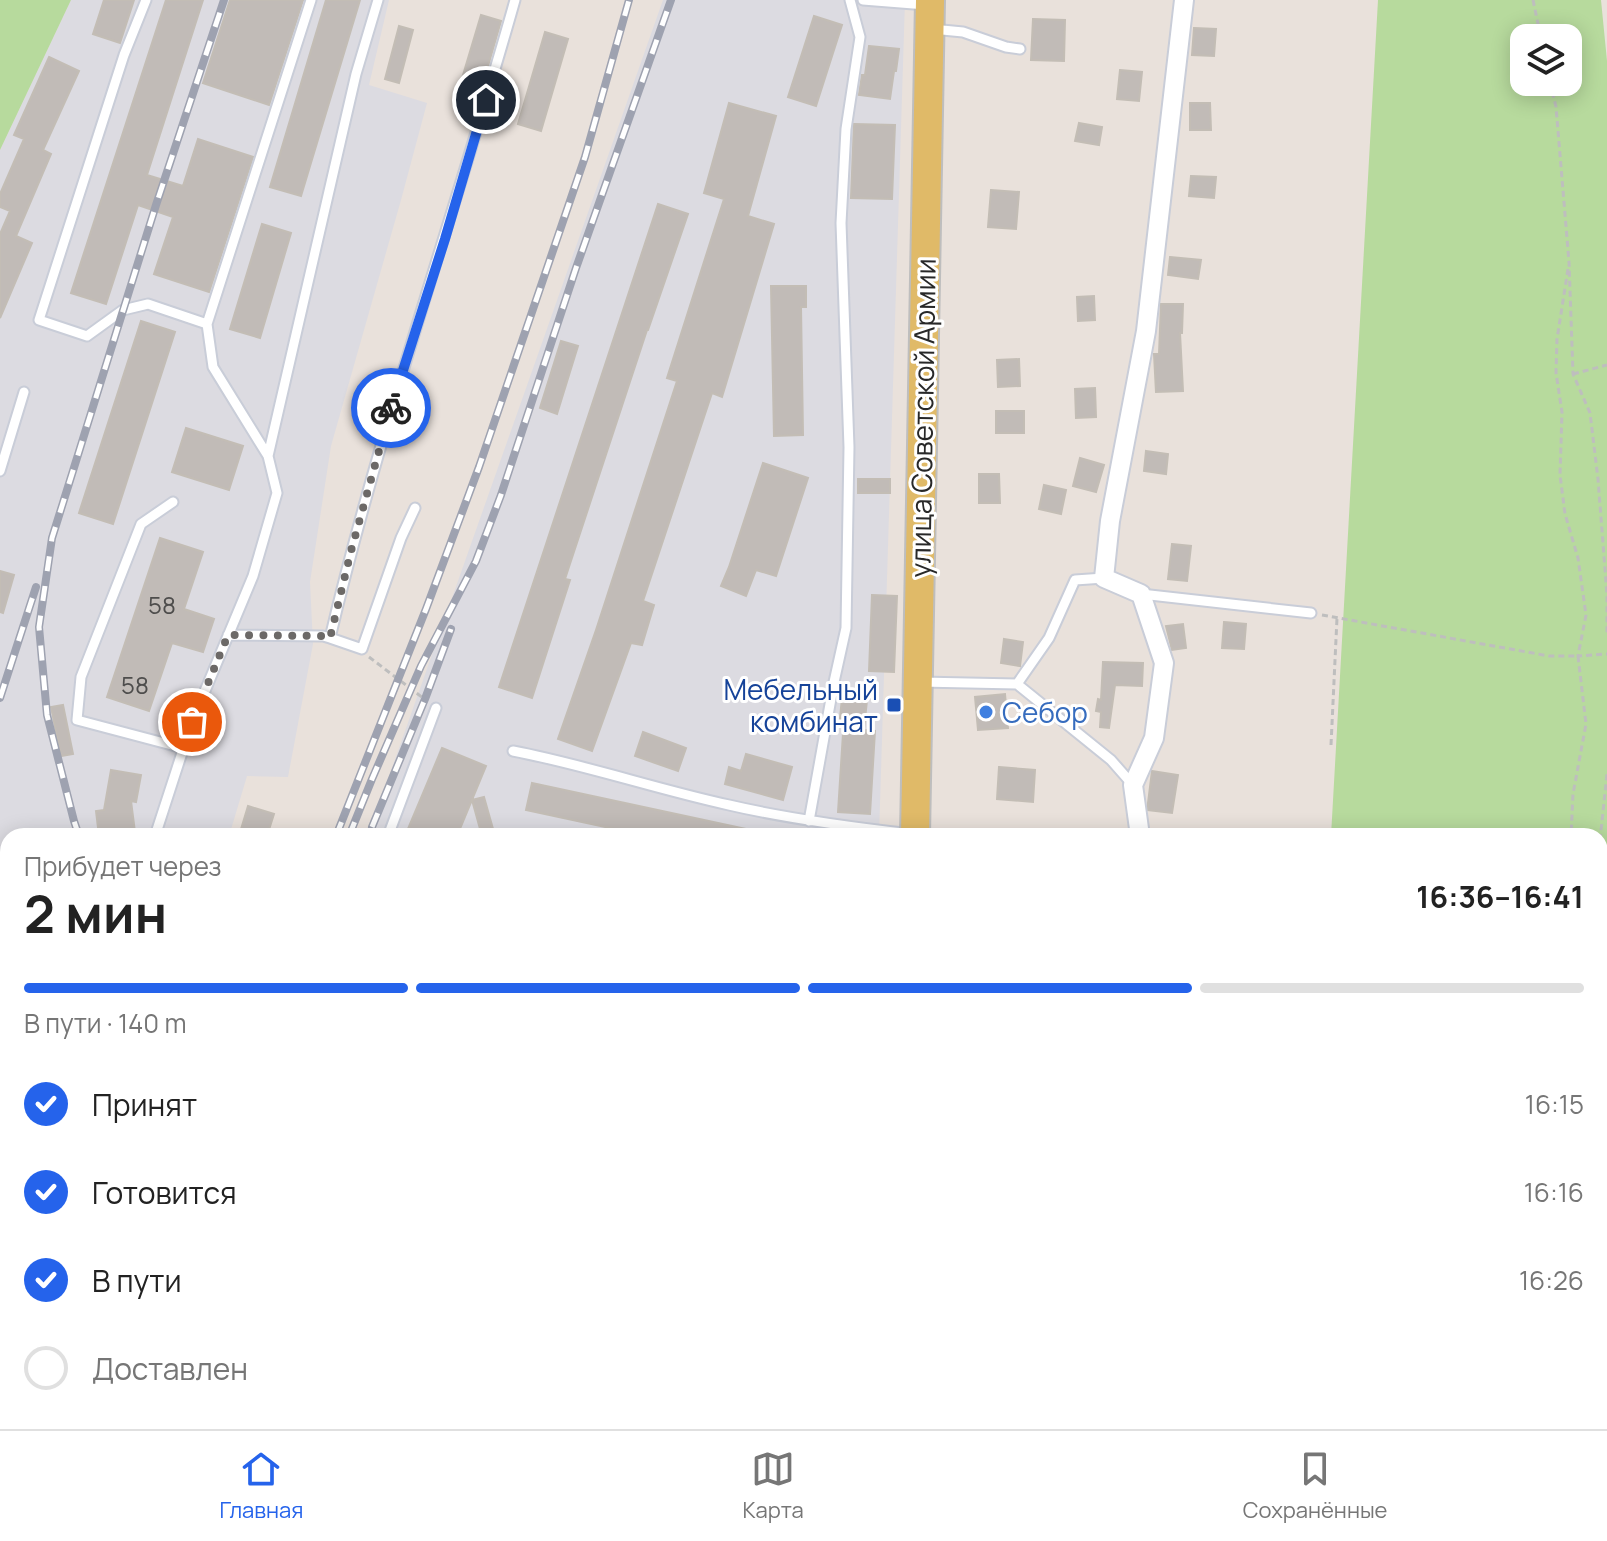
<!DOCTYPE html>
<html lang="ru">
<head>
<meta charset="utf-8">
<style>
	body { margin:0; font-family:Manrope,sans-serif; background:#f2f2f2; color:#222; height:100vh; display:flex; flex-direction:column; font-size:30px; white-space:nowrap }
	* { box-sizing:border-box; margin:0 }
	p { font-size:26px; color:#767676 }
	.icon { flex:none; width:44px; height:44px; fill:none; stroke:currentColor; stroke-width:2; stroke-linecap:round; stroke-linejoin:round }
	.map { position:relative; flex:1; overflow:hidden }
	.drawer { position:absolute; left:0px; top:828px; width:1608px; height:602px; display:flex; flex-direction:column; background:#fff; border-radius:24px 24px 0 0; box-shadow:0 4px 20px #0003 }
	.drawer>* { flex:none }
	.tools { position:absolute; left:1510px; top:24px; display:grid; gap:16px }
	.tools a { display:grid; place-items:center; width:72px; height:72px; border-radius:16px; background:#fff; box-shadow:0 4px 20px #0003; font-size:40px }
	.pin { position:absolute; display:grid; place-items:center; width:68px; height:68px; color:#fff; margin:-34px; border:4px solid #fff; border-radius:50%; box-shadow:0 2px 8px #0007 }
	.courier { position:absolute; display:grid; place-items:center; width:80px; height:80px; margin:-40px; border:6px solid #2563eb; border-radius:50%; background:#fff; color:#222; box-shadow:0 2px 10px #0007 }
	.summary em { font-style:normal; font-weight:700 }
	.summary div { display:flex; flex-direction:column-reverse }
	.summary { display:flex; align-items:center; justify-content:space-between; height:136px; padding:0 24px }
	h1 { font-size:52px; font-weight:700; line-height:60px }
	.bar { display:grid; grid-template-columns:repeat(4,1fr); gap:12px 8px; align-content:center; height:96px; padding:0 24px }
	.bar i { height:10px; border-radius:6px; background:#e0e0e0 }
	.bar .selected { background:#2563eb }
	.bar p { grid-column:span 4 }
	ol { padding:0 24px; list-style:none }
	li { display:flex; align-items:center; gap:24px; height:88px }
	li p { margin-inline-start:auto }
	li .icon { padding:8px; border-radius:50%; background:#2563eb; color:#fff; stroke-width:4 }
	li:last-child { color:#767676 }
	li i { width:44px; height:44px; border:4px solid #e0e0e0; border-radius:50% }
	.menu { display:flex; justify-content:space-around; align-items:center; height:112px; border-top:2px solid #e0e0e0; background:#fff; font-size:22px; color:#767676 }
	.menu a { display:grid; justify-items:center; gap:4px }
	.menu .selected { color:#2563eb }
	.map>svg:first-child { display:block }
	.industrial { fill:#dcdbe1 }
	.green { fill:#b7da9d; fill-rule:evenodd }
	.water { fill:#78cde0 }
	.building { fill:#c1bbb7; stroke:#c3bdb5; stroke-width:2 }
	.lines { fill:none; stroke-linecap:round; stroke-linejoin:round }
	.service-casing { stroke:#c9cdd8; stroke-width:13 }
	.minor-casing { stroke:#c9cdd8; stroke-width:22 }
	.tertiary-casing { stroke:#c9cdd8; stroke-width:26 }
	.primary-casing { stroke:#bebebe; stroke-width:32 }
	.path { stroke:#bebebe; stroke-width:3; stroke-dasharray:6 4; stroke-linecap:butt }
	.service { stroke:#fff; stroke-width:9 }
	.minor { stroke:#fff; stroke-width:18 }
	.tertiary { stroke:#fff; stroke-width:22 }
	.primary { stroke:#e0ba68; stroke-width:28 }
	.rail-casing { stroke:#9ea2b0; stroke-width:8 }
	.rail { stroke:#fff; stroke-width:5; stroke-dasharray:15; stroke-linecap:butt }
	.done { stroke:#6c6967; stroke-width:8; stroke-dasharray:0 14.4 }
	.route { stroke:#2563eb; stroke-width:10 }
	.transit-dot { fill:#1a4fb4; stroke:#fff; stroke-width:3 }
	.shop-dot { fill:#3f7fe0; stroke:#fff; stroke-width:3 }
	.labels { text-anchor:middle; dominant-baseline:central; stroke-width:6; stroke-linejoin:round; paint-order:stroke }
	.number-label { font-size:24px; fill:#4e4d4c }
	.street-label { font-size:28px; fill:#282828; stroke:#fff }
	.transit-label { font-size:28px; fill:#164399; stroke:#fff; text-anchor:end }
	.shop-label { font-size:28px; fill:#366cbe; stroke:#fff; text-anchor:start }
</style>
</head>
<body>
<div class="map">
<svg width="1607" height="1429" viewBox="0 0 1607 1429">
	<rect width="100%" height="100%" fill="#e9e1db"/>
	<path class="industrial" d="M 71,0 L 389,0 L 369,85 L 427,103 L 401,200 L 331,446 L 310,582 L 313,644 L 288,777 L 247,776 L 229,836 L 8,836 L 8,1422 L 58,1422 L 56,1429 L 0,1429 L 0,150 Z
		M 663,0 L 905,0 L 879,836 L 368,836 Z
		M 143,1422 L 853,1422 L 854,1429 L 140,1429 Z"/>
	<path class="green" d="M 0,0 L 71,0 L 0,150 Z
		M 1378,0 L 1601,0 L 1607,61 L 1607,1012 L 1600,1051 L 1600,836 L 1331,836 ZM 1524,38 L 1568,38 L 1568,82 L 1524,82 Z
		M 860,1422 L 944,1422 L 945,1429 L 861,1429 Z
		M 1200,1422 L 1535,1422 L 1533,1429 L 1203,1429 Z"/>
	<path class="water" d="M 1607,1012 L 1607,1429 L 1533,1429 L 1535,1422 L 1600,1422 L 1600,1051 Z"/>
	<path class="building" d="M 104,0 L 134,0 L 120,43 L 93,34 Z
		M 166,0 L 203,0 L 147,175 L 183,186 L 198,139 L 253,157 L 209,292 L 154,274 L 173,217 L 138,205 L 106,304 L 71,293 Z
		M 230,0 L 303,0 L 269,105 L 203,83 Z
		M 326,0 L 360,0 L 301,196 L 270,187 Z
		M 481,15 L 501,21 L 475,111 L 454,105 Z
		M 814,16 L 842,25 L 816,106 L 788,97 Z
		M 1033,19 L 1065,20 L 1064,61 L 1031,60 Z
		M 399,26 L 413,30 L 399,83 L 385,79 Z
		M 1194,28 L 1216,29 L 1214,56 L 1192,55 Z
		M 545,32 L 568,39 L 541,131 L 518,124 Z
		M 869,46 L 899,49 L 896,71 L 894,71 L 890,99 L 859,95 L 862,75 L 865,75 Z
		M 49,57 L 79,71 L 43,150 L 51,154 L 16,236 L 32,243 L 0,318 L 0,234 L 10,211 L 0,207 L 0,194 L 24,139 L 14,135 Z
		M 1120,70 L 1142,72 L 1139,101 L 1117,99 Z
		M 729,103 L 776,116 L 748,216 L 774,224 L 722,397 L 712,393 L 643,601 L 654,605 L 642,645 L 631,643 L 592,751 L 558,739 L 596,630 L 677,381 L 667,378 L 724,199 L 704,193 Z
		M 1190,103 L 1210,103 L 1211,130 L 1190,130 Z
		M 1079,123 L 1102,127 L 1099,145 L 1075,141 Z
		M 854,124 L 895,125 L 892,199 L 851,198 Z
		M 1191,176 L 1216,177 L 1214,198 L 1189,196 Z
		M 991,190 L 1019,192 L 1016,229 L 988,227 Z
		M 658,204 L 688,214 L 648,330 L 647,330 L 565,579 L 570,580 L 532,698 L 499,687 Z
		M 262,224 L 291,233 L 260,338 L 230,329 Z
		M 1170,257 L 1201,260 L 1198,279 L 1168,275 Z
		M 771,286 L 806,286 L 806,307 L 801,307 L 803,435 L 774,436 Z
		M 1094,296 L 1095,320 L 1078,321 L 1077,297 Z
		M 1161,304 L 1183,304 L 1182,333 L 1180,333 L 1183,391 L 1156,392 L 1154,354 L 1159,354 Z
		M 141,321 L 175,332 L 113,524 L 79,513 Z
		M 561,341 L 578,346 L 557,414 L 540,408 Z
		M 1019,359 L 1020,386 L 998,387 L 997,360 Z
		M 1095,388 L 1096,417 L 1076,418 L 1075,389 Z
		M 996,411 L 1024,411 L 1024,433 L 996,433 Z
		M 186,428 L 243,446 L 229,490 L 172,472 Z
		M 1146,451 L 1168,454 L 1166,474 L 1144,471 Z
		M 1080,458 L 1104,465 L 1096,492 L 1073,486 Z
		M 763,463 L 808,478 L 776,576 L 756,570 L 746,596 L 721,586 L 729,567 Z
		M 979,474 L 999,474 L 1000,503 L 979,503 Z
		M 858,479 L 890,479 L 890,493 L 858,493 Z
		M 1044,485 L 1066,490 L 1061,514 L 1039,509 Z
		M 160,538 L 203,552 L 184,609 L 214,619 L 203,652 L 172,643 L 149,711 L 107,697 Z
		M 1172,544 L 1191,546 L 1187,581 L 1168,579 Z
		M 0,571 L 14,575 L 3,613 L 0,612 Z
		M 872,595 L 897,596 L 894,672 L 869,671 Z
		M 1224,622 L 1246,624 L 1244,649 L 1222,648 Z
		M 1183,624 L 1186,648 L 1172,650 L 1166,626 Z
		M 1004,639 L 1023,642 L 1020,666 L 1001,663 Z
		M 1103,662 L 1143,663 L 1142,686 L 1115,685 L 1109,728 L 1100,727 L 1101,712 L 1096,711 L 1098,699 L 1101,700 Z
		M 1005,694 L 1008,728 L 978,730 L 975,697 Z
		M 842,698 L 867,700 L 864,730 L 875,731 L 870,814 L 838,812 L 844,718 L 840,718 Z
		M 63,705 L 73,754 L 61,756 L 51,707 Z
		M 643,732 L 686,748 L 678,771 L 635,756 Z
		M 442,748 L 486,766 L 457,836 L 405,836 Z
		M 746,754 L 792,767 L 783,800 L 725,784 L 729,767 L 741,771 Z
		M 999,767 L 1035,770 L 1033,802 L 997,799 Z
		M 111,770 L 141,775 L 136,802 L 131,801 L 135,832 L 99,836 L 96,811 L 104,810 Z
		M 1152,771 L 1178,775 L 1172,813 L 1148,810 L 1148,803 Z
		M 532,783 L 751,830 L 751,836 L 647,836 L 526,810 Z
		M 484,797 L 495,836 L 482,836 L 472,800 Z
		M 248,806 L 274,814 L 267,836 L 239,836 Z"/>
	<g class="lines">
		<g class="service-casing">
			<path id="service" d="M 146,0 L 124,55 L 39,320 L 87,336 L 123,310 L 148,304 L 207,324
				M 863,0 L 926,5
				M 932,29 L 963,32 L 1006,47 L 1020,49
				M 268,456 L 356,74 L 378,0
				M 0,471 L 24,392
				M 173,502 L 141,524 L 81,677 L 77,720 L 183,748
				M 1141,594 L 1311,613
				M 228,635 L 323,636 L 330,638 C 381,422 455,213 515,0
				M 330,638 L 362,649 L 401,538 L 415,508
				M 920,682 L 1017,684 L 1049,638 L 1075,580 L 1104,578
				M 1017,684 L 1111,760 L 1133,785
				M 513,751 C 586,765 656,789 729,805 C 789,819 850,827 912,834
				M 809,821 L 834,682 L 846,628 L 849,447 L 841,223 L 846,129 L 860,37 L 850,0
				M 155,836 L 192,722 L 253,576 L 277,493 L 268,456 L 213,367 L 207,324 L 311,0
				M 388,836 L 436,708
				M 0,1419 L 8,1392
				M 676,1422 L 676,1429
				M 729,1422 L 739,1429
				M 836,1422 L 837,1429
				M 248,1429 L 250,1422"/>
		</g>
		<g class="minor-casing">
			<path id="minor" d="M 1140,836 L 1133,785 L 1154,738 L 1164,663 L 1141,594 L 1104,578 L 1110,521 L 1146,331 L 1184,0"/>
		</g>
		<g class="tertiary-casing">
			<path id="tertiary" d="M 0,951 L 8,949"/>
		</g>
		<g class="primary-casing">
			<path id="primary" d="M 915,836 L 930,0
				M 961,1422 L 962,1429"/>
		</g>
		<path class="path" d="M 1533,0 L 1541,38
			M 1550,82 L 1556,107 L 1569,262 L 1573,374 L 1590,413 L 1598,479 L 1607,595 L 1607,636
			M 1568,269 L 1557,339 L 1556,373 L 1562,412 L 1560,475 L 1565,514 L 1578,558 L 1586,615 L 1578,656 L 1607,654
			M 1573,374 L 1607,365
			M 1322,615 L 1549,656 L 1578,656 L 1586,724 L 1573,794 L 1571,836
			M 369,657 L 427,701
			M 1331,745 L 1337,618
			M 1600,840 L 1607,774"/>
		<use href="#service" class="service"/>
		<use href="#minor" class="minor"/>
		<use href="#tertiary" class="tertiary"/>
		<use href="#primary" class="primary"/>
		<g class="rail-casing">
			<path id="rail" d="M 0,698 L 36,587
				M 372,827 L 425,699 L 451,629
				M 79,836 L 74,821 L 47,715 L 39,627 L 52,538 L 156,205 L 224,0
				M 336,836 L 426,609 L 479,467 L 585,157 L 629,0
				M 349,836 L 372,779 L 421,666 L 476,561 L 501,495 L 576,268 L 671,0
				M 61,1429 L 64,1422
				M 92,1429 L 95,1422
				M 153,1429 L 156,1422"/>
		</g>
		<use href="#rail" class="rail"/>
	</g>
	<g class="lines">
		<path class="done" d="M 192,722 L 228,635 L 323,636 L 330,638 L 351,551 L 391,408"/>
		<path class="route" d="M 391,408 L 445,239 L 486,100"/>
	</g>
	<rect class="transit-dot" x="886" y="697" width="16" height="16" rx="4"/>
	<circle class="shop-dot" cx="986" cy="712" r="8"/>
	<g class="labels">
		<g class="number-label">
			<text x="162" y="604">58</text>
			<text x="135" y="684">58</text>
		</g>
		<g class="street-label">
			<text transform="translate(922 418) rotate(-89)">улица Советской Армии</text>
		</g>
		<g class="transit-label">
			<text x="878" y="689">Мебельный<tspan x="878" dy="32">комбинат</tspan></text>
		</g>
		<g class="shop-label">
			<text x="1002" y="712">Себор</text>
		</g>
	</g>
</svg>
<div class="tools">
<a><svg class="icon" aria-label="layers" viewBox="0 0 24 24"><path d="M12 4l9 5-9 5-9-5zM3 14l9 5 9-5"/></svg></a>
</div>
<div class="pin" style="left:192px;top:722px;background:#ea580c"><svg class="icon" aria-label="bag" viewBox="0 0 24 24"><path d="M5 8h14l-1 12H6zM9 8a3 3 0 0 1 6 0"/></svg></div>
<div class="pin" style="left:486px;top:100px;background:#1f2937"><svg class="icon" aria-label="home" viewBox="0 0 24 24"><path d="M3 11l9-7 9 7M6 9v11h12V9"/></svg></div>
<div class="courier" style="left:391px;top:408px"><svg class="icon" aria-label="bike" viewBox="0 0 24 24"><circle cx="6" cy="16" r="4"/><circle cx="18" cy="16" r="4"/><path d="M6 16l4-8h5l3 8M10 8l3 8H6M13 5h3"/></svg></div>
<section class="drawer">
<div class="summary"><div><h1>2 мин</h1><p>Прибудет через</p></div><em>16:36–16:41</em></div>
<div class="bar"><i class="selected"></i><i class="selected"></i><i class="selected"></i><i></i><p>В пути · 140 m</p></div>
<ol>
<li><svg class="icon" aria-label="check" viewBox="0 0 24 24"><path d="M5 12l5 5 9-10"/></svg>Принят<p>16:15</p></li>
<li><svg class="icon" aria-label="check" viewBox="0 0 24 24"><path d="M5 12l5 5 9-10"/></svg>Готовится<p>16:16</p></li>
<li><svg class="icon" aria-label="check" viewBox="0 0 24 24"><path d="M5 12l5 5 9-10"/></svg>В пути<p>16:26</p></li>
<li><i></i>Доставлен</li>
</ol>
</section>
</div>
<nav class="menu">
<a class="selected"><svg class="icon" aria-label="home" viewBox="0 0 24 24"><path d="M3 11l9-7 9 7M6 9v11h12V9"/></svg>Главная</a>
<a><svg class="icon" aria-label="map" viewBox="0 0 24 24"><path d="M3 6l6-2 6 2 6-2v14l-6 2-6-2-6 2zM9 4v14M15 6v14"/></svg>Карта</a>
<a><svg class="icon" aria-label="saved" viewBox="0 0 24 24"><path d="M7 4h10v16l-5-4-5 4z"/></svg>Сохранённые</a>
</nav>
</body>
</html>
